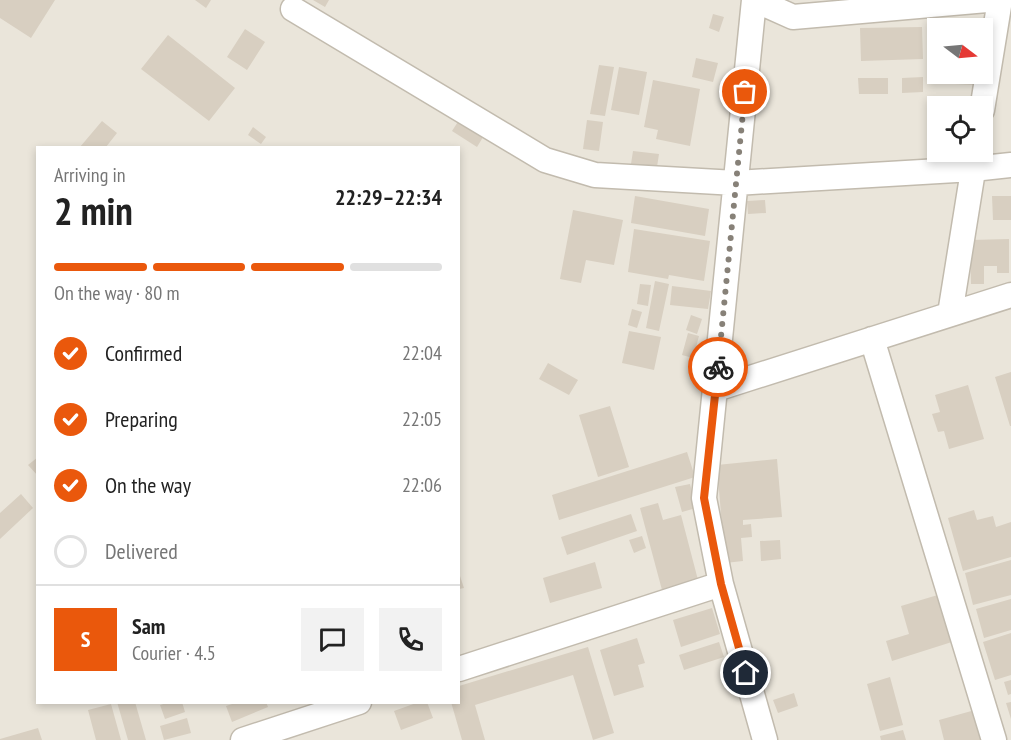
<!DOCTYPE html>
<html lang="en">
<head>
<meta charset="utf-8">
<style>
	body { margin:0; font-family:"PT Sans Narrow",sans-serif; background:#f2f2f2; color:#222; height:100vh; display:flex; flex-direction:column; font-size:22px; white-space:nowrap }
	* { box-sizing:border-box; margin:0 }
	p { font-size:20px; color:#767676 }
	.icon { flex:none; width:33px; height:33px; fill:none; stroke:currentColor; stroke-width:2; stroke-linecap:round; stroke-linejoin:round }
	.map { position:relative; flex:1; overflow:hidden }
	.sheet { position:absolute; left:36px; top:146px; width:424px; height:558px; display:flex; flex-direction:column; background:#fff; border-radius:0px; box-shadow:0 3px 9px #0003 }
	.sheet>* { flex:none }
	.needle { width:39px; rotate:106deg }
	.controls { position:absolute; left:927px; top:18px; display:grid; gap:12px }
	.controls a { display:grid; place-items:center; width:66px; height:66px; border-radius:0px; background:#fff; box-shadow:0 3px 9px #0003; font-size:30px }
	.pin { position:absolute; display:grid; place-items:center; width:51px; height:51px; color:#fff; margin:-26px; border:3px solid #fff; border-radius:50%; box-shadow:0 2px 6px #0007 }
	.courier { position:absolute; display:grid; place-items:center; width:60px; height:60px; margin:-30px; border:4px solid #ea580c; border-radius:50%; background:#fff; color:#222; box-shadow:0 2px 8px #0007 }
	.headline em { font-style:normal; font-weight:800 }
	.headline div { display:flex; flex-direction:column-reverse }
	.headline { display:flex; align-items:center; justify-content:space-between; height:102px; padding:0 18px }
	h1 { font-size:39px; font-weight:800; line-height:45px }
	.bar { display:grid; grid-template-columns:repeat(4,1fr); gap:9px 6px; align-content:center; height:72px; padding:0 18px }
	.bar i { height:8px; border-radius:4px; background:#e0e0e0 }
	.bar .on { background:#ea580c }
	.bar p { grid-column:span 4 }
	.line { display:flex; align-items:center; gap:15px; padding:0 18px; border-top:2px solid #e0e0e0 }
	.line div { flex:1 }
	.round { display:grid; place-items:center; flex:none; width:63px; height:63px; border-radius:0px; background:#f2f2f2 }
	ol { padding:0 18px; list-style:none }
	li { display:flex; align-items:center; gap:18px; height:66px }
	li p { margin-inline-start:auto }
	li .icon { padding:6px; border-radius:50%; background:#ea580c; color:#fff; stroke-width:4 }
	li:last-child { color:#767676 }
	li i { width:33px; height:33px; border:3px solid #e0e0e0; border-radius:50% }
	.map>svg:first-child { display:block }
	.residential { fill:#eae5da; fill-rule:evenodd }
	.building { fill:#d8cfc1 }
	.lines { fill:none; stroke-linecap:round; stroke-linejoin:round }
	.street-casing { stroke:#c2bbae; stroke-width:27 }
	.street { stroke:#fff; stroke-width:24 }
	.done { stroke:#878178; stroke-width:6; stroke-dasharray:0 10.8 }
	.route { stroke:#ea580c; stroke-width:8 }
</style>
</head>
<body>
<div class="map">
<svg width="1011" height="740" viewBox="0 0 1011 740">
	<rect width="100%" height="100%" fill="#f6f3ec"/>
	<path class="residential" d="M 0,0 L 1011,0 L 1011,740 L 0,740 ZM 938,28 L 982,28 L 982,74 L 938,74 ZM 938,106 L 982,106 L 982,152 L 938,152 ZM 38,147 L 459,147 L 459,702 L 38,702 Z"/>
	<path class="building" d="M 0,0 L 55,0 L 31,38 L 0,18 Z
		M 195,0 L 211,0 L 206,8 Z
		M 313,0 L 329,0 L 325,7 Z
		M 713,14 L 724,17 L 719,32 L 709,28 Z
		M 922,27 L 923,59 L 861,61 L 860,28 Z
		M 932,28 L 938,29 L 938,74 L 980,74 L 980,85 L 930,83 Z
		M 245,29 L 265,42 L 247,70 L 227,57 Z
		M 168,35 L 235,88 L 209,121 L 141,69 Z
		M 696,58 L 718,63 L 713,82 L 692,77 Z
		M 599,65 L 614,67 L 605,116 L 590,114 Z
		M 619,67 L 647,72 L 639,115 L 611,110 Z
		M 923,77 L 923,92 L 902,93 L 902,78 Z
		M 858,78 L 888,78 L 888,94 L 859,94 Z
		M 653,80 L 700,89 L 690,146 L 656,139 L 658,130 L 644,127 Z
		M 463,114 L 488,129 L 477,147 L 452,131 Z
		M 587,120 L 603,122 L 599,151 L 583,149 Z
		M 102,121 L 117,133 L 106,147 L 80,147 Z
		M 253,127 L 266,137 L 261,144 L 248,135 Z
		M 633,151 L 659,154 L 657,167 L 631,164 Z
		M 635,196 L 709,209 L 705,236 L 631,223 Z
		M 992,196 L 1011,196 L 1011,220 L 993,220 Z
		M 765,200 L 766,213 L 748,214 L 747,201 Z
		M 573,210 L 623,220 L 614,265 L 586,260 L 581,283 L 560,279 Z
		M 634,229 L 710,241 L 704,281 L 669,275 L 668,279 L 628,272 Z
		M 1009,239 L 1009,273 L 997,273 L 997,266 L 984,266 L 984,284 L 971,284 L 970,240 Z
		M 655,281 L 669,284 L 659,331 L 646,328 Z
		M 640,284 L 651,285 L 648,306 L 637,304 Z
		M 672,286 L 711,291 L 708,309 L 670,305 Z
		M 632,309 L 642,312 L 637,328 L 628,325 Z
		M 691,315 L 702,319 L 697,334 L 686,330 Z
		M 629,331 L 661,337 L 654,370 L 622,363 Z
		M 688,333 L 699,336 L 693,358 L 682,355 Z
		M 548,363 L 578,380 L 569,395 L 539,379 Z
		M 1011,372 L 1011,426 L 1010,426 L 995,377 Z
		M 968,385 L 984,439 L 949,449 L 944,431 L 938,432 L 932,414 L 940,412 L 935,395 Z
		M 610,406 L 629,467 L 598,477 L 579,415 Z
		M 687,452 L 695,477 L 559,520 L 552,495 Z
		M 38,457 L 38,476 L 28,465 Z
		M 777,459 L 782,517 L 743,520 L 743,525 L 751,524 L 752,537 L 741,538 L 743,561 L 725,563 L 717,465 Z
		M 690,484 L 696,508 L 682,512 L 675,487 Z
		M 21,494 L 33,508 L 0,539 L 0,513 Z
		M 658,503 L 663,520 L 681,515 L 698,580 L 662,590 L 640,508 Z
		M 974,510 L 977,520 L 993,516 L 996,527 L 1011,522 L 1011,557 L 963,571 L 948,518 Z
		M 631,514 L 637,531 L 567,555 L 561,537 Z
		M 642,536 L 646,548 L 634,553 L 629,540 Z
		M 780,540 L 781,559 L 761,561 L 760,541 Z
		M 1011,560 L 1011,595 L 973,605 L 965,573 Z
		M 595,562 L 602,588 L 550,603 L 543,578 Z
		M 459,573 L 464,588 L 459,589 Z
		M 941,594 L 955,641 L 892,661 L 886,641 L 909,634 L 901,606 Z
		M 1011,599 L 1011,630 L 984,638 L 976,609 Z
		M 712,608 L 720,634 L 681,647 L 673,620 Z
		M 1011,633 L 1011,675 L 995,680 L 983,642 Z
		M 637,638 L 645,663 L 638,665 L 644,687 L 614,696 L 600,650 Z
		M 719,642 L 724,657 L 684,670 L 679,655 Z
		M 588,647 L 614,733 L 593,740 L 573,675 L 475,705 L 485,740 L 462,740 L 451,702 L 459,702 L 459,686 Z
		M 890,677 L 903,725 L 880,731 L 867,684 Z
		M 1011,680 L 1011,694 L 1008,695 L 1004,682 Z
		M 794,693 L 798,706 L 778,713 L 773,700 Z
		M 117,702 L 135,702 L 146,740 L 128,740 Z
		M 170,702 L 182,702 L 185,712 L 165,719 L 160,705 Z
		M 238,702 L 266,702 L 268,707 L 232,722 L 226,706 Z
		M 419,702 L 427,702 L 433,718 L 401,730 L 394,711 Z
		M 1011,702 L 1011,719 L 1006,703 Z
		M 111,704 L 121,740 L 96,740 L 88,710 Z
		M 975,710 L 983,740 L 944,740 L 939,720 Z
		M 187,718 L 191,733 L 164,740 L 160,726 Z
		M 38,728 L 42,740 L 0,740 L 0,739 Z
		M 903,730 L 906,740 L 881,740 L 880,736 Z"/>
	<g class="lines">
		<g class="street-casing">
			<path id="street" d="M 754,0 L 704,498 L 721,584 L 765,740
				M 755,0 L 793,17 L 987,0
				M 293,9 L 545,160 L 595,175 L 736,183 L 973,169 L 1011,165
				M 982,110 L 1000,0
				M 950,314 L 976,152
				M 872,339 L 994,740
				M 716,389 L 1011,295
				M 459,669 L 721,584
				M 243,740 L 359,702"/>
		</g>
		<use href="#street" class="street"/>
	</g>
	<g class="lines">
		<path class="done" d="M 718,367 L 745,92"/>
		<path class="route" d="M 718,367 L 704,498 L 721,584 L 746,673"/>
	</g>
</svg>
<div class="controls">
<a><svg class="needle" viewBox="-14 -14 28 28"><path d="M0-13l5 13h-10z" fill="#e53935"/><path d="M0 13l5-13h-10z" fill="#767676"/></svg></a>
<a><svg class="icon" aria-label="locate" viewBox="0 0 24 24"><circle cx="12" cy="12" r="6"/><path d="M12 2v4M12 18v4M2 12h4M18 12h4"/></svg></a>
</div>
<div class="pin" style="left:745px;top:92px;background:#ea580c"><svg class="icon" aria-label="bag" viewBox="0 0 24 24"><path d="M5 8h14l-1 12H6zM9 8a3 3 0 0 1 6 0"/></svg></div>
<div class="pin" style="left:746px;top:673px;background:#1f2937"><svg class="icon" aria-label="home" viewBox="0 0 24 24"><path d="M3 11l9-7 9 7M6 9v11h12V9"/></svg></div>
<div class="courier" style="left:718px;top:367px"><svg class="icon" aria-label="bike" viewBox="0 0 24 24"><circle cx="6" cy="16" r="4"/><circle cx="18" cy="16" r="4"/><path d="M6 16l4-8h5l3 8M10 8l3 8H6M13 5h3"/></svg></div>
<section class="sheet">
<div class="headline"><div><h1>2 min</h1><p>Arriving in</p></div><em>22:29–22:34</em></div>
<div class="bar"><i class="on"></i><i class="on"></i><i class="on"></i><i></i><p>On the way · 80 m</p></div>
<ol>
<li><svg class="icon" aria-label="check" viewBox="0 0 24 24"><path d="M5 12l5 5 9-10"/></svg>Confirmed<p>22:04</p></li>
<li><svg class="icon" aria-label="check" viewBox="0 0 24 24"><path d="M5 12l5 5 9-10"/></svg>Preparing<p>22:05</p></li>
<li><svg class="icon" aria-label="check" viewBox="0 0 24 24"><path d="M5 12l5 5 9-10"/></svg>On the way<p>22:06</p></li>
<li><i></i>Delivered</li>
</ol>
<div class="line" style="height:108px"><b class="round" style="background:#ea580c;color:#fff">S</b><div><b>Sam</b><p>Courier · 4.5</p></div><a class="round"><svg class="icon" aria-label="chat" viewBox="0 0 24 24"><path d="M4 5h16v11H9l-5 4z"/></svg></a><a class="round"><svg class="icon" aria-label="phone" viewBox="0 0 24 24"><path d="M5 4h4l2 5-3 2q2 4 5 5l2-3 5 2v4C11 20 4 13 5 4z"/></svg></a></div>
</section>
</div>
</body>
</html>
